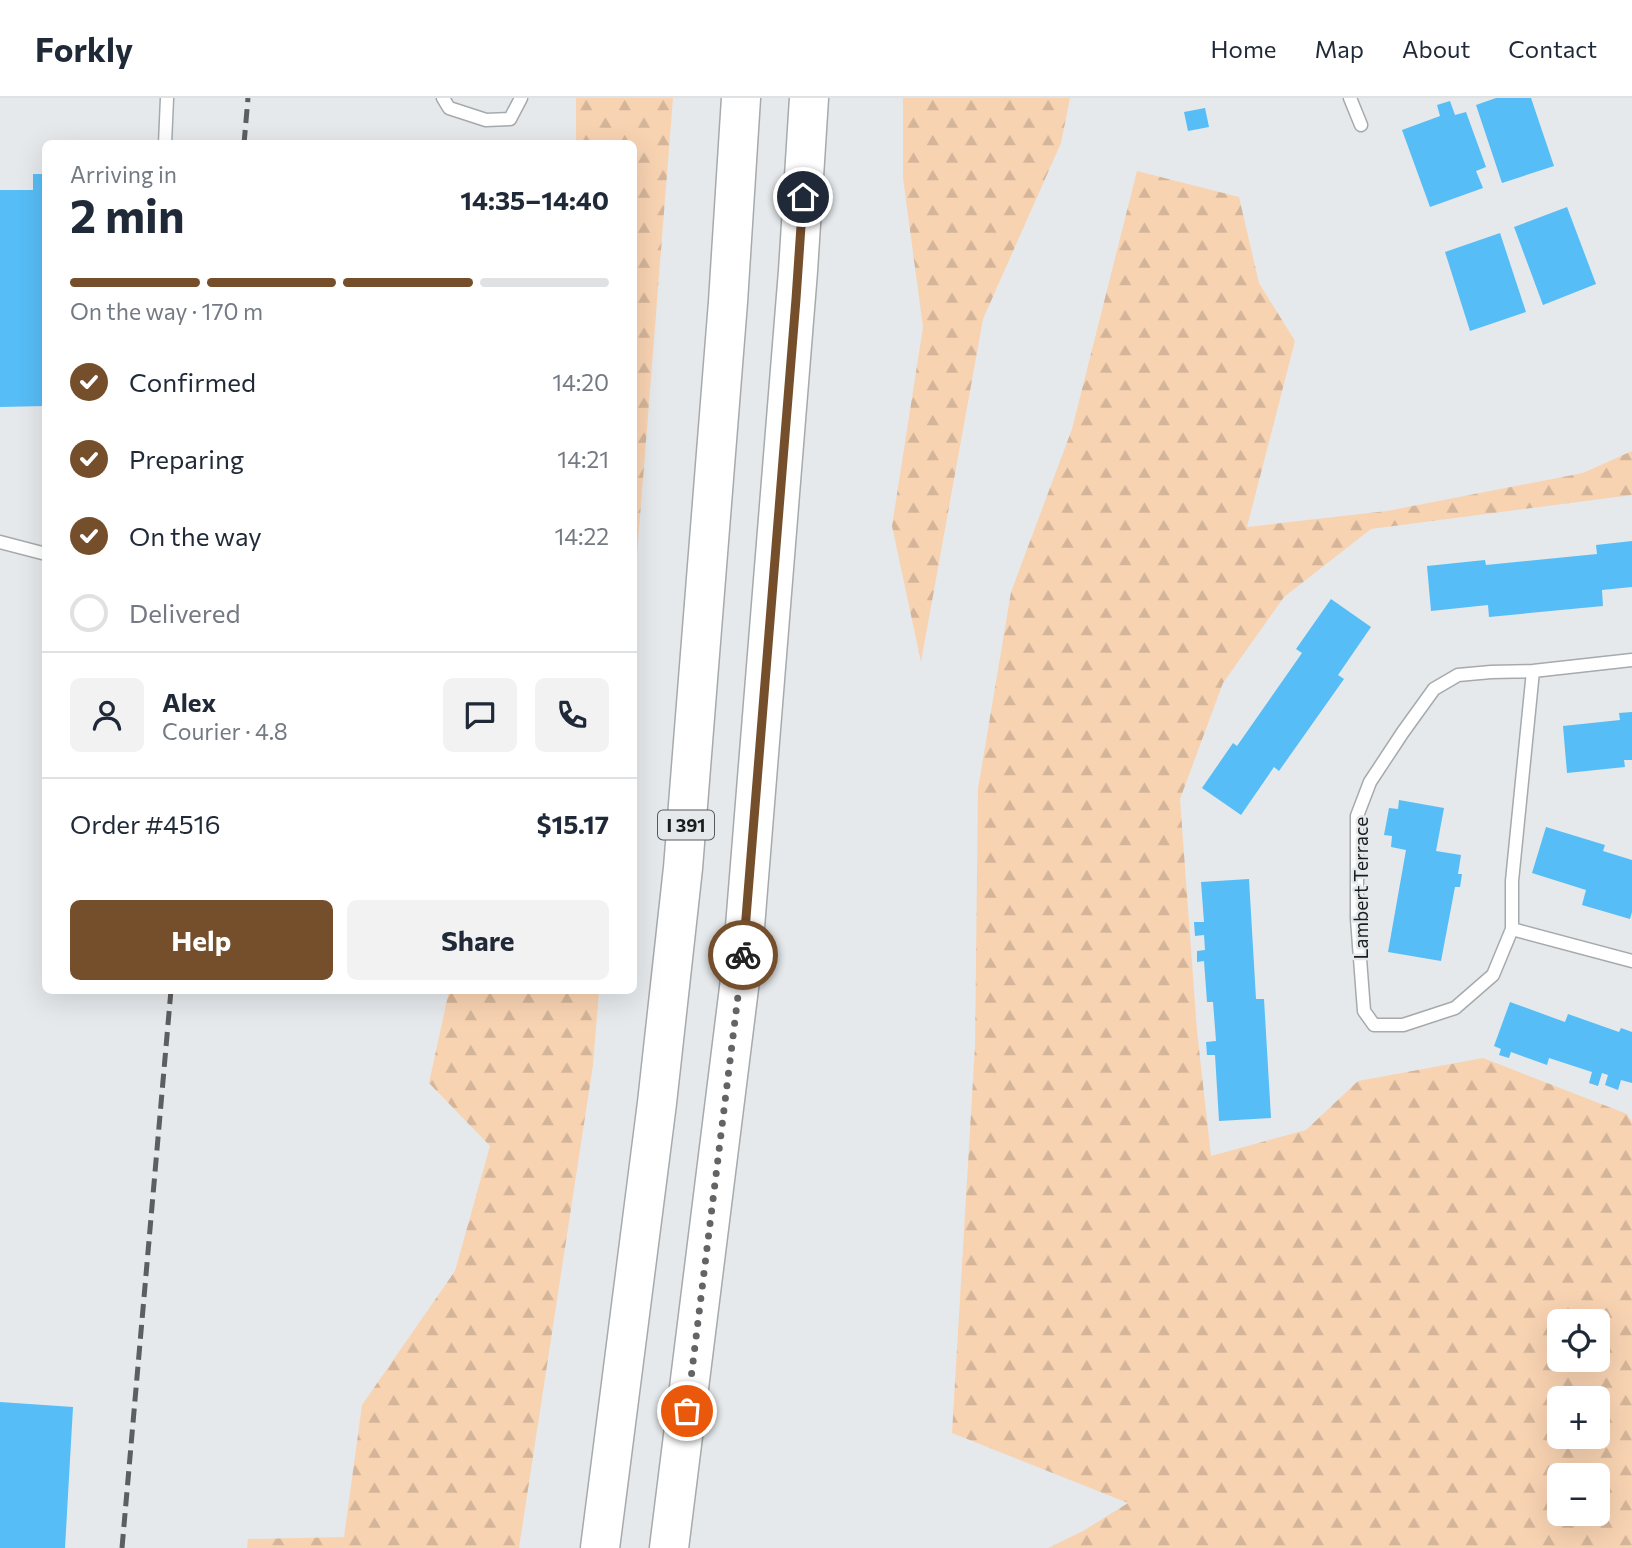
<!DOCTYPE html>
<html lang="en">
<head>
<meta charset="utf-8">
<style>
	body { margin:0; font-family:Commissioner,sans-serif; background:#f2f2f3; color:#1f2937; height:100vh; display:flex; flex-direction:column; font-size:26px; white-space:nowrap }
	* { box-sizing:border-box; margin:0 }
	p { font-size:23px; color:#747a83 }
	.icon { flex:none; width:38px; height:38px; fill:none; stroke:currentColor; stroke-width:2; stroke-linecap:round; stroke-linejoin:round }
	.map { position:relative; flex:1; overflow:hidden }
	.side { position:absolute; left:42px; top:42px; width:595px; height:854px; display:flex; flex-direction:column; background:#fff; border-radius:10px; box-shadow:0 7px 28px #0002 }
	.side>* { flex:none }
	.tools { position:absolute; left:1547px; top:1211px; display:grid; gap:14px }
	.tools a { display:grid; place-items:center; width:63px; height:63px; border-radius:10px; background:#fff; box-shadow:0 7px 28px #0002; font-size:35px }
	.pin { position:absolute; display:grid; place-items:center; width:60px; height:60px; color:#fff; margin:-30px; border:4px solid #fff; border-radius:50%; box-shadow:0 2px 7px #0007 }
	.courier { position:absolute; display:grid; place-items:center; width:70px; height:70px; margin:-35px; border:5px solid #754f2b; border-radius:50%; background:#fff; color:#222; box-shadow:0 2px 9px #0007 }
	.overview em { font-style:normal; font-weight:700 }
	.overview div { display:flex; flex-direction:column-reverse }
	.overview { display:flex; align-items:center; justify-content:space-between; height:119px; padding:0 28px }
	h1 { font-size:46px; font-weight:700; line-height:52px }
	.bar { display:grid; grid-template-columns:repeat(4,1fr); gap:10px 7px; align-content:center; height:84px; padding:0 28px }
	.bar i { height:9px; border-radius:5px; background:#e0e1e3 }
	.bar .current { background:#754f2b }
	.bar p { grid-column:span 4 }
	.line { display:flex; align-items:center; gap:18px; padding:0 28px; border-top:2px solid #e0e1e3 }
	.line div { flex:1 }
	.round { display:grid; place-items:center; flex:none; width:74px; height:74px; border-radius:10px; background:#f2f2f3 }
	ol { padding:0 28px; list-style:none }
	li { display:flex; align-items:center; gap:21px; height:77px }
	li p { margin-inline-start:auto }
	li .icon { padding:7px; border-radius:50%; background:#754f2b; color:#fff; stroke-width:4 }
	li:last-child { color:#747a83 }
	li i { width:38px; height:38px; border:4px solid #e0e1e3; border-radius:50% }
	.primary-button { display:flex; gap:14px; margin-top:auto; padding:14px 28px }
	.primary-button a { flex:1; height:80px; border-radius:10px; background:#754f2b; color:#fff; font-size:28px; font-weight:700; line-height:80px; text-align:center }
	.primary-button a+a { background:#f2f2f3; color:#1f2937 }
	header { display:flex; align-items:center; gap:42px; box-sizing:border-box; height:98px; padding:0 35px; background:#fff; border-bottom:2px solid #e0e1e3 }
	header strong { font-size:33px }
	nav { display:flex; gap:38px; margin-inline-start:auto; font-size:24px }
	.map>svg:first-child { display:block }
	.forest { fill:url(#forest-firs); fill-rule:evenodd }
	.building { fill:#57bdf6 }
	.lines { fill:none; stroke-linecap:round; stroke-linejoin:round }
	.lane-casing { stroke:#a6aaac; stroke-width:15 }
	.highway-casing { stroke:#a6aaac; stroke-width:41 }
	.lane { stroke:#fff; stroke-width:12 }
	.highway { stroke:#fff; stroke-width:38 }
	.rail { stroke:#5c5e60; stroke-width:5; stroke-dasharray:14 7; stroke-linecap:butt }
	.done { stroke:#626466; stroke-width:7; stroke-dasharray:0 12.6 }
	.route { stroke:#754f2b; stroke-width:9 }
	.labels { text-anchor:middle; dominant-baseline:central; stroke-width:5; stroke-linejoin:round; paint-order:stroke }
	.shield { fill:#e5e9eb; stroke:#585a5c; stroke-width:2 }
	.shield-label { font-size:18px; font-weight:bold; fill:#1c1d1e }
	.street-label { font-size:19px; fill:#1c1d1e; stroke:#e5e9eb }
</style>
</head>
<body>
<header>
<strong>Forkly</strong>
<nav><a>Home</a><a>Map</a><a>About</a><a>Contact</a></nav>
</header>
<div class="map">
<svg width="1632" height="1450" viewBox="0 0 1632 1450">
	<defs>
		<pattern id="forest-firs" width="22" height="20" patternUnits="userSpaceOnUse" patternTransform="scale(1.75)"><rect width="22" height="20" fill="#f8d3b2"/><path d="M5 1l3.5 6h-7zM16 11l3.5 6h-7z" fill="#d4b599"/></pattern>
	</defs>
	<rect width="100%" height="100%" fill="#e5e9eb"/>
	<path class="forest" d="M 576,0 L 673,0 L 634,495 L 634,46 L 576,45 Z
		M 903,0 L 1070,0 L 1061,45 L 983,221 L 921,564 L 892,428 L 923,229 L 903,80 Z
		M 1137,73 L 1239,99 L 1259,185 L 1295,243 L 1247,429 L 1387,413 L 1583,375 L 1632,353 L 1632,397 L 1371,431 L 1284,499 L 1223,585 L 1180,701 L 1197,933 L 1211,1058 L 1306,1032 L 1358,983 L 1483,960 L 1627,1016 L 1632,1024 L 1632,1450 L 1048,1450 L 1083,1433 L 1128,1405 L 952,1335 L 975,948 L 978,691 L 1011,494 L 1072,331 ZM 1598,1223 L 1598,1262 L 1559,1262 L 1559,1223 ZM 1559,1300 L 1598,1300 L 1598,1339 L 1559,1339 ZM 1559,1377 L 1598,1377 L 1598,1416 L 1559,1416 Z
		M 449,893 L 599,893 L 593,967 L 519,1450 L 247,1450 L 248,1441 L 344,1439 L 362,1307 L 455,1173 L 490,1048 L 429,985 Z"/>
	<path class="building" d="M 1496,0 L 1531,0 L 1554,68 L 1502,85 L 1476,7 Z
		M 1450,3 L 1455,17 L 1466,14 L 1486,69 L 1476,73 L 1483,90 L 1430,109 L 1402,32 L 1440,18 L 1437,7 Z
		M 1205,10 L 1209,29 L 1188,33 L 1184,14 Z
		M 33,76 L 46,76 L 46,308 L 0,309 L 0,92 L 33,92 Z
		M 1567,109 L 1596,186 L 1543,207 L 1514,129 Z
		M 1500,135 L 1526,214 L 1470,233 L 1445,154 Z
		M 1632,443 L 1632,489 L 1602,492 L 1603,508 L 1489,519 L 1488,507 L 1431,513 L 1427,468 L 1485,462 L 1486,467 L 1597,456 L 1596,447 Z
		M 1331,501 L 1371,529 L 1338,577 L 1344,581 L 1279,673 L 1274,669 L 1241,717 L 1202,690 L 1233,645 L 1237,648 L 1302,555 L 1296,551 Z
		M 1632,614 L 1632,662 L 1624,662 L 1625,669 L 1567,675 L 1563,628 L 1620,622 L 1619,615 Z
		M 1399,702 L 1444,710 L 1436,753 L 1461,757 L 1458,776 L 1462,776 L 1460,789 L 1455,789 L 1441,863 L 1388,854 L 1406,752 L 1391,749 L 1392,738 L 1384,737 L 1389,710 L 1398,711 Z
		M 1546,729 L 1605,747 L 1603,753 L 1632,762 L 1632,814 L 1630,821 L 1582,807 L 1586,792 L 1532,775 Z
		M 1249,781 L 1256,901 L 1264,901 L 1271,1020 L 1219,1023 L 1215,957 L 1207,957 L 1206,944 L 1216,943 L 1213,904 L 1207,904 L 1204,863 L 1197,864 L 1197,853 L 1205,852 L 1204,837 L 1195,838 L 1194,824 L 1204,824 L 1201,784 Z
		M 1510,904 L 1565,924 L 1568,916 L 1619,934 L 1621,930 L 1632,934 L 1632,985 L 1621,982 L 1618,992 L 1605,987 L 1608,977 L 1602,975 L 1598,988 L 1589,985 L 1592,974 L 1549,960 L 1547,967 L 1511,954 L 1509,960 L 1499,957 L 1501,951 L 1494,948 Z
		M 0,1304 L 73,1309 L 65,1450 L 0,1450 Z"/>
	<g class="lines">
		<g class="lane-casing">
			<path id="lane" d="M 443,0 L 449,10 L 486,22 L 510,21 L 521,0
				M 1350,0 L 1361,27
				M 165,46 L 167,0
				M 0,444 L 46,456
				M 1533,573 L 1512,783 L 1512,831 L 1632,863
				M 1512,831 L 1493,877 L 1455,910 L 1403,927 L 1374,927 L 1364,913 L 1357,821 L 1357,718 L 1370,684 L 1403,634 L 1434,591 L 1458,577 L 1491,574 L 1533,573 L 1632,562"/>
		</g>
		<g class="highway-casing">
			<path id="highway" d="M 600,1450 L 657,1005 L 683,770 L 728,204 L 741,0
				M 669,1450 L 742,866 L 798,173 L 809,0"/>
		</g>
		<use href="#lane" class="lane"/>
		<use href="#highway" class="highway"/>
		<path class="rail" d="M 244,46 L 248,0
			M 122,1450 L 171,892"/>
	</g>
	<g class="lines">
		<path class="done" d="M 687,1313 L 743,857"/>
		<path class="route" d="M 743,857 L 796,201 L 803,99"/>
	</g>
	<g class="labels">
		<rect class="shield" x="658" y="712.5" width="56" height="29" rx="5"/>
		<g class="shield-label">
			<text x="686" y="727">I 391</text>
		</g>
		<g class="street-label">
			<text transform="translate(1360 790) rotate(-90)">Lambert Terrace</text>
		</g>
	</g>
</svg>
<div class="tools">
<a><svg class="icon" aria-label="locate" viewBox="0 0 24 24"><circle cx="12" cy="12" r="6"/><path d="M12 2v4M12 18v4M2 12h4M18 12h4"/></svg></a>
<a>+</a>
<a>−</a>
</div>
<div class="pin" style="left:687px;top:1313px;background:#ea580c"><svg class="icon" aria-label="bag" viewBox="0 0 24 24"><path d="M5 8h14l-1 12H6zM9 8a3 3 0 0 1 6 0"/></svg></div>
<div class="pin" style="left:803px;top:99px;background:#1f2937"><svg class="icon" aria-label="home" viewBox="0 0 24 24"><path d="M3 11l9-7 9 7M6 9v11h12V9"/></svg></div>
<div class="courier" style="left:743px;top:857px"><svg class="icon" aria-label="bike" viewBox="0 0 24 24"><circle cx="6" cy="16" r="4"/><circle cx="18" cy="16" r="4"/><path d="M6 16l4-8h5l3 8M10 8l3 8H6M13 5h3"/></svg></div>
<section class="side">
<div class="overview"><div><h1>2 min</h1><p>Arriving in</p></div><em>14:35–14:40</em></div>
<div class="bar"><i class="current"></i><i class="current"></i><i class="current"></i><i></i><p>On the way · 170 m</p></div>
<ol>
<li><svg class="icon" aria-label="check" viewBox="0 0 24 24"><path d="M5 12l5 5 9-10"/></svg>Confirmed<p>14:20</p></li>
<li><svg class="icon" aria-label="check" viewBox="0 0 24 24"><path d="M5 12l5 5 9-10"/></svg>Preparing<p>14:21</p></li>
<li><svg class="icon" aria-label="check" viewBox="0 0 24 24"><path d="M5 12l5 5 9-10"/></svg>On the way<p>14:22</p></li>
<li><i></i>Delivered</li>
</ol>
<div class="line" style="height:126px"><a class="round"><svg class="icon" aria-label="person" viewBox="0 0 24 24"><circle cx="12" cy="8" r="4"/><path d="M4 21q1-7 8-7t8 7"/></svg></a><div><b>Alex</b><p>Courier · 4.8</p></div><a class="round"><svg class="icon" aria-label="chat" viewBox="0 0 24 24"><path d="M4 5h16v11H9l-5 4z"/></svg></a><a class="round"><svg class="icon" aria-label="phone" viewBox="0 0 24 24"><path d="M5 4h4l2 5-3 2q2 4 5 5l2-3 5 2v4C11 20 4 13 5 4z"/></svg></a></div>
<div class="line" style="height:91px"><div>Order #4516</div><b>$15.17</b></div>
<div class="primary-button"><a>Help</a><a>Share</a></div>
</section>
</div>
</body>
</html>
